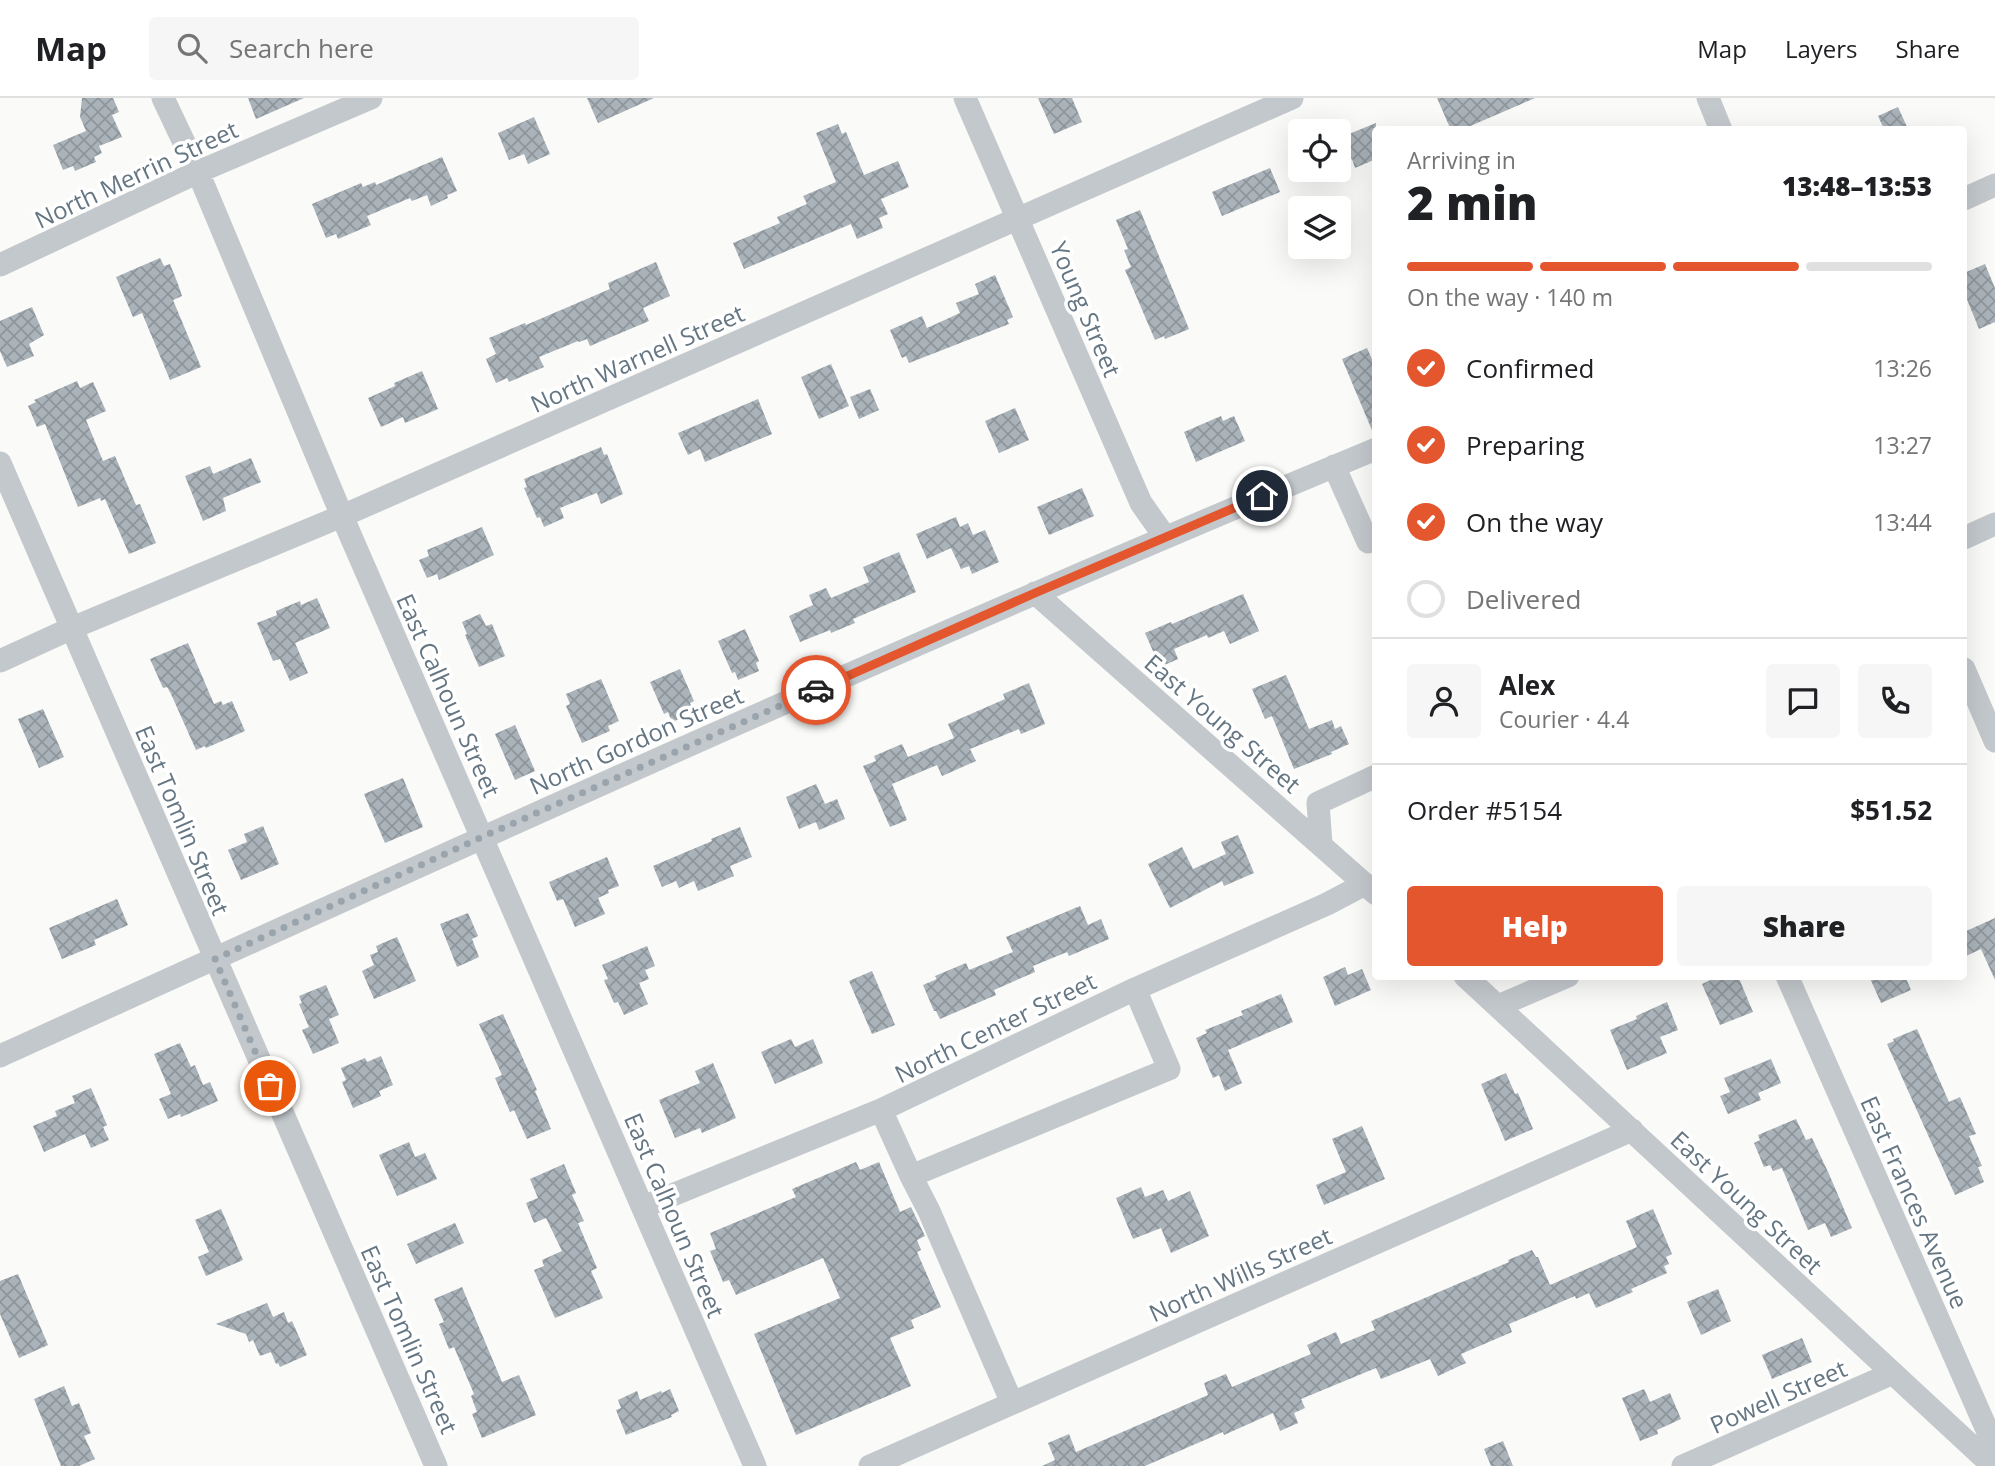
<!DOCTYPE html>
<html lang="en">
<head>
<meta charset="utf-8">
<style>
	body { margin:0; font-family:"Open Sans",sans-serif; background:#f6f6f6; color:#202124; height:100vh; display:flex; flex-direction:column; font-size:26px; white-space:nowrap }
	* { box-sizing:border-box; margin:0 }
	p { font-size:23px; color:#757577 }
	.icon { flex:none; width:38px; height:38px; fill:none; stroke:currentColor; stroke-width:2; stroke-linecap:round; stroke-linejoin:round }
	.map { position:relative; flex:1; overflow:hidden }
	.drawer { position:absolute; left:1372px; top:28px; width:595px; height:854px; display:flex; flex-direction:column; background:#fff; border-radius:7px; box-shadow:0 7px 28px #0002 }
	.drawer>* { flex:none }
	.tools { position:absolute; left:1288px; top:21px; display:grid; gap:14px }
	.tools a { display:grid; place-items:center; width:63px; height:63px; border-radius:7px; background:#fff; box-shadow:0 7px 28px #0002; font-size:35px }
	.pin { position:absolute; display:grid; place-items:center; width:60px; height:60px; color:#fff; margin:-30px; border:4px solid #fff; border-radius:50%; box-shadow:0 2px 7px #0007 }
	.courier { position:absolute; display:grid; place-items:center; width:70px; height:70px; margin:-35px; border:5px solid #e4572e; border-radius:50%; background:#fff; color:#222; box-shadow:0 2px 9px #0007 }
	.head em { font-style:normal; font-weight:800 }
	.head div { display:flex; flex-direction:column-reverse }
	.head { display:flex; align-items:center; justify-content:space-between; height:119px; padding:0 35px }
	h1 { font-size:46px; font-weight:800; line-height:52px }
	.bar { display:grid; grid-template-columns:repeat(4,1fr); gap:10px 7px; align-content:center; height:84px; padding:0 35px }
	.bar i { height:9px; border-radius:5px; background:#e0e0e0 }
	.bar .active { background:#e4572e }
	.bar p { grid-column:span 4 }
	.line { display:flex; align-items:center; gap:18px; padding:0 35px; border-top:2px solid #e0e0e0 }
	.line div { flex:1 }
	.round { display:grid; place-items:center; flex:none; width:74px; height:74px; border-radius:7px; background:#f6f6f6 }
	ol { padding:0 35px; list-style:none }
	li { display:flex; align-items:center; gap:21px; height:77px }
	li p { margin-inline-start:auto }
	li .icon { padding:7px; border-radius:50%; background:#e4572e; color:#fff; stroke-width:4 }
	li:last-child { color:#757577 }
	li i { width:38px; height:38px; border:4px solid #e0e0e0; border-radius:50% }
	.cta { display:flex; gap:14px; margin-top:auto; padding:14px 35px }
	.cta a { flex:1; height:80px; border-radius:7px; background:#e4572e; color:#fff; font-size:28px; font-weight:800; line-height:80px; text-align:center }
	.cta a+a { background:#f6f6f6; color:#202124 }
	header { display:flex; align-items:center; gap:42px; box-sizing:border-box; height:98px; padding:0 35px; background:#fff; border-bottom:2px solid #e0e0e0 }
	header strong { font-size:33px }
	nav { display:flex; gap:38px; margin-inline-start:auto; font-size:24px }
	.search { width:490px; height:63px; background:#f6f6f6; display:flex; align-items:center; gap:18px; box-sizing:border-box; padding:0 24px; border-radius:7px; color:#757577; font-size:26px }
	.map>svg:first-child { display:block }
	.building { fill:url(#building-cross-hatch) }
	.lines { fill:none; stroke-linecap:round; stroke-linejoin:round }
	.minor { stroke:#c3c8cc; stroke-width:23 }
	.done { stroke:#99a4ac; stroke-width:7; stroke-dasharray:0 12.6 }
	.route { stroke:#e4572e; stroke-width:9 }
	.labels { text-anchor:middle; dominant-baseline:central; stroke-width:7; stroke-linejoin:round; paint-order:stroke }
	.street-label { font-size:24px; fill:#657683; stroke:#fff }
</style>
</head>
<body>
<header>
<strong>Map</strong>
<div class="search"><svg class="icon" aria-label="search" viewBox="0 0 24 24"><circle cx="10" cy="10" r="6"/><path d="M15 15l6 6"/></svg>Search here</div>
<nav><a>Map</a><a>Layers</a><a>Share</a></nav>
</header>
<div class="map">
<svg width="1995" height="1368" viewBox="0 0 1995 1368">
	<defs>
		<pattern id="building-cross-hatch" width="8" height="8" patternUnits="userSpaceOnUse" patternTransform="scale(1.75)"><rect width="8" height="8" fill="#aab3b9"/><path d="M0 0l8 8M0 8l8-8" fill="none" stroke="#8e969c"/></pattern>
	</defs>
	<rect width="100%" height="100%" fill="#fafaf8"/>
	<path class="building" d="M 82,0 L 113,0 L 119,14 L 112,17 L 122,39 L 99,48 L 102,55 L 94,59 L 96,64 L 75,73 L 73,68 L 63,72 L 53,47 L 86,33 L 80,19 Z
		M 248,0 L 304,0 L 256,21 Z
		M 587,0 L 654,0 L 598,25 Z
		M 1038,0 L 1072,0 L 1082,24 L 1054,36 Z
		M 1437,0 L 1535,0 L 1461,32 L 1451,32 Z
		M 1898,9 L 1908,31 L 1884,31 L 1878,18 Z
		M 534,19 L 550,56 L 528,66 L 524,56 L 509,62 L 498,35 Z
		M 1376,25 L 1376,61 L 1355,70 L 1352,61 L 1339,66 L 1339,40 Z
		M 838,26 L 842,36 L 846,34 L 864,77 L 898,63 L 909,89 L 881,101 L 888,116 L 879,120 L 883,130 L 857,141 L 851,126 L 744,171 L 733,145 L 780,125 L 777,119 L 807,106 L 803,98 L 836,84 L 816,35 Z
		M 442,59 L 457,93 L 447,97 L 448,100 L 431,108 L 427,97 L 412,103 L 410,100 L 367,118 L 371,127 L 338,141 L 336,136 L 326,140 L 312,106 L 361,85 L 363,89 L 375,84 L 376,87 Z
		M 1270,70 L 1280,94 L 1222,118 L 1212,94 Z
		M 1140,112 L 1189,231 L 1165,241 L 1164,238 L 1155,242 L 1125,172 L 1131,169 L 1124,152 L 1128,151 L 1116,122 Z
		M 160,160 L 164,168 L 170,166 L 178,186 L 182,198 L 173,202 L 201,269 L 170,282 L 142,215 L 133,219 L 116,179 Z
		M 656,164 L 670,198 L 643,210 L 649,223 L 590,248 L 587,241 L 579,244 L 578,243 L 539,259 L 544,269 L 509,284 L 507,280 L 496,285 L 486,261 L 496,256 L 489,240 L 525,225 L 526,227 L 610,191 L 608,185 Z
		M 1985,166 L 1995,190 L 1995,224 L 1979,231 L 1964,194 L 1964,175 Z
		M 995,177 L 1013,219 L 1007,222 L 1009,226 L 909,265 L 906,258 L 902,260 L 890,232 L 922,218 L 927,230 L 960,215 L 956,205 L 979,196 L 975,186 Z
		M 32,209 L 44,237 L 29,246 L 34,258 L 7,269 L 0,253 L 0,223 Z
		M 1367,250 L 1376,270 L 1374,337 L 1342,261 Z
		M 831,266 L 849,308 L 819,321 L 801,279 Z
		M 422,273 L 438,311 L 405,325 L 403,319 L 381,329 L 368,300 L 395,288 L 394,285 Z
		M 77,283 L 80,290 L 93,284 L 106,313 L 86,322 L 103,363 L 115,358 L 136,407 L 140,406 L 156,445 L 129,456 L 105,401 L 101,403 L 100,400 L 78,409 L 45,326 L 37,329 L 28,308 L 36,304 L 34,302 Z
		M 870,291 L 879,312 L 859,321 L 850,299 Z
		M 758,301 L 772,336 L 705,364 L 700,351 L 688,357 L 678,335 Z
		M 1015,310 L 1029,342 L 999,355 L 985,323 Z
		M 1221,318 L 1223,323 L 1234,318 L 1245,343 L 1196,364 L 1184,334 Z
		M 601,349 L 604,357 L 607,356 L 623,396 L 601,406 L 597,395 L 594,396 L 560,410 L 564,420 L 544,429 L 540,419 L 537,420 L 524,390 L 527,389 L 524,381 Z
		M 251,360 L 261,384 L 223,400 L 226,413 L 203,423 L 185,378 L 210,368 L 213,376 Z
		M 1082,390 L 1094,418 L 1049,437 L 1037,409 Z
		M 956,419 L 960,429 L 968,425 L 973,437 L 985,432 L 999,464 L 972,476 L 969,468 L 961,471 L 951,450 L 927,461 L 916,436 Z
		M 482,429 L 494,457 L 439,482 L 437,476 L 427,480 L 419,462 L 429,458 L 427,452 Z
		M 899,454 L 916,494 L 853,521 L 855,525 L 831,535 L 830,532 L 800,544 L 789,518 L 813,507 L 809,497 L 826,490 L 831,500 L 869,484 L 863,469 Z
		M 1243,496 L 1259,533 L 1230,546 L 1224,533 L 1208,540 L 1207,537 L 1174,551 L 1178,561 L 1160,569 L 1145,535 L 1171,524 L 1172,526 Z
		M 317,500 L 330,530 L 295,545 L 308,575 L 290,583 L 280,561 L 273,563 L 257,525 L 277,517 L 276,513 L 300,503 L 301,507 Z
		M 480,516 L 486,528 L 492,526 L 505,558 L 479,569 L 465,537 L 467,536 L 462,524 Z
		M 745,531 L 759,563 L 756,565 L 759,573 L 738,582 L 735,574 L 732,575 L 718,543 Z
		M 188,545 L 214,606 L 221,603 L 223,607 L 232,603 L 245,633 L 206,650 L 205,648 L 196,652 L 171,596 L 167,589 L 163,590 L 150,561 Z
		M 680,571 L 694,603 L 690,605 L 694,615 L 672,624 L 668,614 L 664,616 L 650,584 Z
		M 1286,577 L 1309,631 L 1332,622 L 1335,631 L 1341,628 L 1349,646 L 1331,654 L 1332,656 L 1294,671 L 1272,618 L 1265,621 L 1252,591 Z
		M 601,581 L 619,623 L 608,628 L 610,633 L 582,645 L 566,608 L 570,606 L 566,596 Z
		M 1029,585 L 1045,626 L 1021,636 L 1019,631 L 970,651 L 976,663 L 942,678 L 937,667 L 892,686 L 907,722 L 890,729 L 863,668 L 876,663 L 874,658 L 902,646 L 908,659 L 954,640 L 948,626 L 1005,601 L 1003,596 Z
		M 43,611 L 64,659 L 39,670 L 18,621 Z
		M 515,627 L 535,673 L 515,682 L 495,636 Z
		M 403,680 L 423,729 L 385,745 L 364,696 Z
		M 816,686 L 825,706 L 837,701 L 845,721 L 819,732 L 816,724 L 799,731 L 786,699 Z
		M 263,728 L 279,766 L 241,782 L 228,752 L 247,744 L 244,736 Z
		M 740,729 L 752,759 L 730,768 L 734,778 L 698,793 L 694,783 L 679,790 L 676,783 L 662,789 L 653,768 L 712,743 L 711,741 Z
		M 1238,737 L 1254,775 L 1224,788 L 1222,783 L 1170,810 L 1148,766 L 1182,749 L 1193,771 L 1226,756 L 1221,744 Z
		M 607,759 L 619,788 L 608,792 L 609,795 L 598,800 L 605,816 L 575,829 L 563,801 L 557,803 L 549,784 Z
		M 117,801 L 128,827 L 94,842 L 96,847 L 62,861 L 49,830 Z
		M 1080,808 L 1088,827 L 1101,821 L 1109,841 L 1069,858 L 1067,854 L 1033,868 L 1035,874 L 994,892 L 996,897 L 940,921 L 936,913 L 934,913 L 923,887 L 937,881 L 935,878 L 966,865 L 969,872 L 1013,854 L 1006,839 Z
		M 468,815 L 478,838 L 472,841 L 479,859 L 457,869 L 440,826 Z
		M 1995,820 L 1995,882 L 1981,851 L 1964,859 L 1964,834 Z
		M 397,839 L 416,883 L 374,901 L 362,873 L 374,867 L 370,857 L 378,854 L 376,848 Z
		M 647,848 L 655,868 L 645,872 L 649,881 L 639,885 L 648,906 L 624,917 L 618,904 L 614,905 L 604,882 L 608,881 L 602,867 Z
		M 1345,869 L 1348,877 L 1362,871 L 1371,892 L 1335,908 L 1323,879 Z
		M 872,873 L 895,927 L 872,936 L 849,883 Z
		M 1719,878 L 1738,878 L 1753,914 L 1720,927 L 1702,886 Z
		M 1869,878 L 1905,878 L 1911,892 L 1881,905 Z
		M 326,887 L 339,917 L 329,921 L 339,945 L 313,956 L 302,932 L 309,929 L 299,906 L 302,905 L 299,898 Z
		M 1281,896 L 1293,924 L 1228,952 L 1242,985 L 1225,993 L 1219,977 L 1213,980 L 1196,940 L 1207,935 L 1205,932 L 1243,917 L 1241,913 Z
		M 1667,904 L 1678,932 L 1660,939 L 1667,955 L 1627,972 L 1610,932 L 1637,921 L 1636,918 Z
		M 503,916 L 537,992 L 535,993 L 551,1031 L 527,1041 L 514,1012 L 510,1014 L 495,980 L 502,977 L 479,926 Z
		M 1917,931 L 1949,1004 L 1960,999 L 1976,1036 L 1969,1038 L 1982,1068 L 1978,1069 L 1984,1084 L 1955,1097 L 1887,946 L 1894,943 L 1893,941 Z
		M 791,941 L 795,949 L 813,941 L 823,965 L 775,986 L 761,954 Z
		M 180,945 L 191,969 L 195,967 L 203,987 L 210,984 L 218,1003 L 181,1019 L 180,1016 L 168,1021 L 159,1001 L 171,996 L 154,956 Z
		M 381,958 L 393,987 L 379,993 L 381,998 L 353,1010 L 342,984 L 346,982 L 341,970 L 365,960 L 367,964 Z
		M 1771,961 L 1781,985 L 1758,995 L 1761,1002 L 1728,1016 L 1720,998 L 1730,994 L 1724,980 Z
		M 713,965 L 736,1020 L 702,1035 L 700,1030 L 675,1040 L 659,1002 L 700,985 L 695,973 Z
		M 1506,975 L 1515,996 L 1518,995 L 1533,1031 L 1505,1043 L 1481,986 Z
		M 91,990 L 107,1027 L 103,1029 L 109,1042 L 91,1050 L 85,1036 L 44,1054 L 33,1028 L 57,1018 L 55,1013 L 75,1005 L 72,998 Z
		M 1796,1021 L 1806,1042 L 1812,1040 L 1829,1076 L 1852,1130 L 1831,1139 L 1825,1125 L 1808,1132 L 1782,1070 L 1773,1073 L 1770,1067 L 1764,1069 L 1754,1045 L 1760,1042 L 1758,1037 Z
		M 1362,1028 L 1385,1081 L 1324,1107 L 1316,1087 L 1346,1074 L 1332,1041 Z
		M 409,1044 L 415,1059 L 425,1055 L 437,1081 L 397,1098 L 379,1057 Z
		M 856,1064 L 860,1072 L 879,1064 L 900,1114 L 911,1109 L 925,1138 L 917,1142 L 921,1152 L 917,1154 L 941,1209 L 911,1222 L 914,1230 L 890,1240 L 911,1288 L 796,1337 L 754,1236 L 840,1200 L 823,1160 L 736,1197 L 729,1182 L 723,1184 L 710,1153 L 716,1151 L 710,1135 L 796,1099 L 792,1091 Z
		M 564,1066 L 576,1095 L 572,1097 L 584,1123 L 578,1125 L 597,1170 L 591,1173 L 603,1200 L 555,1220 L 534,1172 L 544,1168 L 542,1162 L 562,1153 L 546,1120 L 534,1125 L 526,1105 L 538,1100 L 530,1081 Z
		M 1141,1089 L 1145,1099 L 1163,1092 L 1168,1103 L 1190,1093 L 1209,1138 L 1171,1155 L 1161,1130 L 1133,1141 L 1116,1100 Z
		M 221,1111 L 243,1162 L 206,1178 L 198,1159 L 209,1154 L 195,1122 Z
		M 1653,1111 L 1672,1156 L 1666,1159 L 1669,1166 L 1664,1168 L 1667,1175 L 1631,1191 L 1633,1194 L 1596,1210 L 1589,1195 L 1576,1201 L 1575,1198 L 1509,1226 L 1512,1234 L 1461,1256 L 1466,1265 L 1438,1278 L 1430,1261 L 1381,1281 L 1376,1270 L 1301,1301 L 1305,1310 L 1294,1315 L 1298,1325 L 1280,1333 L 1273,1315 L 1224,1337 L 1223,1334 L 1145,1368 L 1042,1368 L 1055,1362 L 1048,1345 L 1069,1336 L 1076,1354 L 1208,1297 L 1204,1285 L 1226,1276 L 1232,1289 L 1311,1256 L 1307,1247 L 1336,1234 L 1341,1246 L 1375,1232 L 1371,1223 L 1509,1164 L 1508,1162 L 1532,1152 L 1536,1159 L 1538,1159 L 1550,1187 L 1637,1149 L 1626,1123 Z
		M 455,1125 L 464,1145 L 416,1166 L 407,1146 Z
		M 18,1176 L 48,1247 L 19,1260 L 0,1216 L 0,1183 Z
		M 462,1189 L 502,1284 L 519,1277 L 536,1317 L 482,1340 L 472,1316 L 477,1314 L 471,1298 L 474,1296 L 454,1249 L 449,1251 L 439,1226 L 444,1224 L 434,1201 Z
		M 1718,1191 L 1731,1223 L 1701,1237 L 1687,1204 Z
		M 267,1205 L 273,1219 L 284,1214 L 288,1225 L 292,1223 L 307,1257 L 280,1269 L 278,1265 L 276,1266 L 271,1254 L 260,1258 L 253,1242 L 249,1244 L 246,1236 L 216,1226 Z
		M 1802,1240 L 1812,1264 L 1772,1281 L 1762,1257 Z
		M 64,1288 L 72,1308 L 79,1305 L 91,1335 L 84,1338 L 95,1361 L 79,1368 L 61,1368 L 34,1301 Z
		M 670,1291 L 679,1313 L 671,1317 L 672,1319 L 626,1337 L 616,1312 L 621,1310 L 618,1302 L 637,1293 L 640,1302 L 661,1293 L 662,1295 Z
		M 1644,1291 L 1650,1304 L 1670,1295 L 1681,1321 L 1657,1332 L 1658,1336 L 1640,1343 L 1622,1300 Z
		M 1503,1343 L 1513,1368 L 1491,1368 L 1484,1351 Z"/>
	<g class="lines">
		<path class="minor" d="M 163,0 L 198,74 L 342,418 L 755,1368
			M 965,0 L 1141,405 L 1165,439
			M 1708,0 L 1721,32
			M 1964,101 L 1995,87
			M 0,167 L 198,74 L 371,0
			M 0,365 L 436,1368
			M 1334,368 L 1368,444 L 1376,441
			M 1964,440 L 1995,426
			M 1035,495 L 1376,796
			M 0,563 L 72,530 L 342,418 L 1292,0
			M 1964,571 L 1995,643
			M 1321,746 L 1318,705 L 1376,678
			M 1465,878 L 1993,1368
			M 1787,878 L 1995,1350
			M 1498,908 L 1568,878
			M 0,958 C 456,751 913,543 1376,351
			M 881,1012 L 911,1078 L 929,1113 L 1012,1305
			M 911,1078 L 1169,971 L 1135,891
			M 643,1109 L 881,1012 L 1135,891 L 1327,806 L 1365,786
			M 870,1368 L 1632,1032
			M 1683,1368 L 1893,1275"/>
	</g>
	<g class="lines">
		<path class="done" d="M 270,988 L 215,861 L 482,739 L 816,592"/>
		<path class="route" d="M 816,592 L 1035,495 L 1262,398"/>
	</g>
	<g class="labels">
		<g class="street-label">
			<text transform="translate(136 76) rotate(-25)">North Merrin Street</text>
			<text transform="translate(1086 211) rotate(67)">Young Street</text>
			<text transform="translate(637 260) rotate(-24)">North Warnell Street</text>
			<text transform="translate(449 597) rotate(66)">East Calhoun Street</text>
			<text transform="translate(1223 625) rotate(41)">East Young Street</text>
			<text transform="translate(636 642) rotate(-24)">North Gordon Street</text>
			<text transform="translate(183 722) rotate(67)">East Tomlin Street</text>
			<text transform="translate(995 929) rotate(-26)">North Center Street</text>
			<text transform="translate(1747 1104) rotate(43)">East Young Street</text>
			<text transform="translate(1915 1104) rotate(66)">East Frances Avenue</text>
			<text transform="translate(675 1117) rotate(67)">East Calhoun Street</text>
			<text transform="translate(1240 1176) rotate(-24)">North Wills Street</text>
			<text transform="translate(410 1241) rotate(66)">East Tomlin Street</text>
			<text transform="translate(1778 1298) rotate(-24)">Powell Street</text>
		</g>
	</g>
</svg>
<div class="tools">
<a><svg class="icon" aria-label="locate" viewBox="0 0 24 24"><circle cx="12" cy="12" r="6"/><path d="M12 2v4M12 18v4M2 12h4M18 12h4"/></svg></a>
<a><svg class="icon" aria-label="layers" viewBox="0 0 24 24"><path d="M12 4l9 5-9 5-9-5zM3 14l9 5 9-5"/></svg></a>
</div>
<div class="pin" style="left:270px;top:988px;background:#ea580c"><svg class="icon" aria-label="bag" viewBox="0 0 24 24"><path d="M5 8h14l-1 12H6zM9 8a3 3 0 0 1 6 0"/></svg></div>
<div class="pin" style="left:1262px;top:398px;background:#1f2937"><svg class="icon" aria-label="home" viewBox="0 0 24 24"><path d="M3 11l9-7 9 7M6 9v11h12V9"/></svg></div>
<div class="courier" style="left:816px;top:592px"><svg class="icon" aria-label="car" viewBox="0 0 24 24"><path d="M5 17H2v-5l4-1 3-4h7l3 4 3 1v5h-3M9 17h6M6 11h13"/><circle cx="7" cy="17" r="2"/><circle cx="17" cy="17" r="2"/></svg></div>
<section class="drawer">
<div class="head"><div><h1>2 min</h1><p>Arriving in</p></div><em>13:48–13:53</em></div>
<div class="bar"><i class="active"></i><i class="active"></i><i class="active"></i><i></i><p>On the way · 140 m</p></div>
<ol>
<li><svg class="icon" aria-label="check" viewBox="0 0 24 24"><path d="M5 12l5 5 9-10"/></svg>Confirmed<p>13:26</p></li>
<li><svg class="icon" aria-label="check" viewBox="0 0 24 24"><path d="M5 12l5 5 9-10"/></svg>Preparing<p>13:27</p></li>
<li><svg class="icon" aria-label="check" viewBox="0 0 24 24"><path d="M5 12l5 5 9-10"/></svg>On the way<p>13:44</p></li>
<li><i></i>Delivered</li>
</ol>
<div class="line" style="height:126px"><a class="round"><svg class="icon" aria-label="person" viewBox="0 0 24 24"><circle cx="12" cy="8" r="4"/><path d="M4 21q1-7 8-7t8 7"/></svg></a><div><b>Alex</b><p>Courier · 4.4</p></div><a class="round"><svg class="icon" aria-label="chat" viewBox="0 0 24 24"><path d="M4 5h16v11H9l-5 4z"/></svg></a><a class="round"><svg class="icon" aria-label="phone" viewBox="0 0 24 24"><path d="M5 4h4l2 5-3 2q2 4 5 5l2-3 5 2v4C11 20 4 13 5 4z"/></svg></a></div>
<div class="line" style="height:91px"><div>Order #5154</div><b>$51.52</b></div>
<div class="cta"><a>Help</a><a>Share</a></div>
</section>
</div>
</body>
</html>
